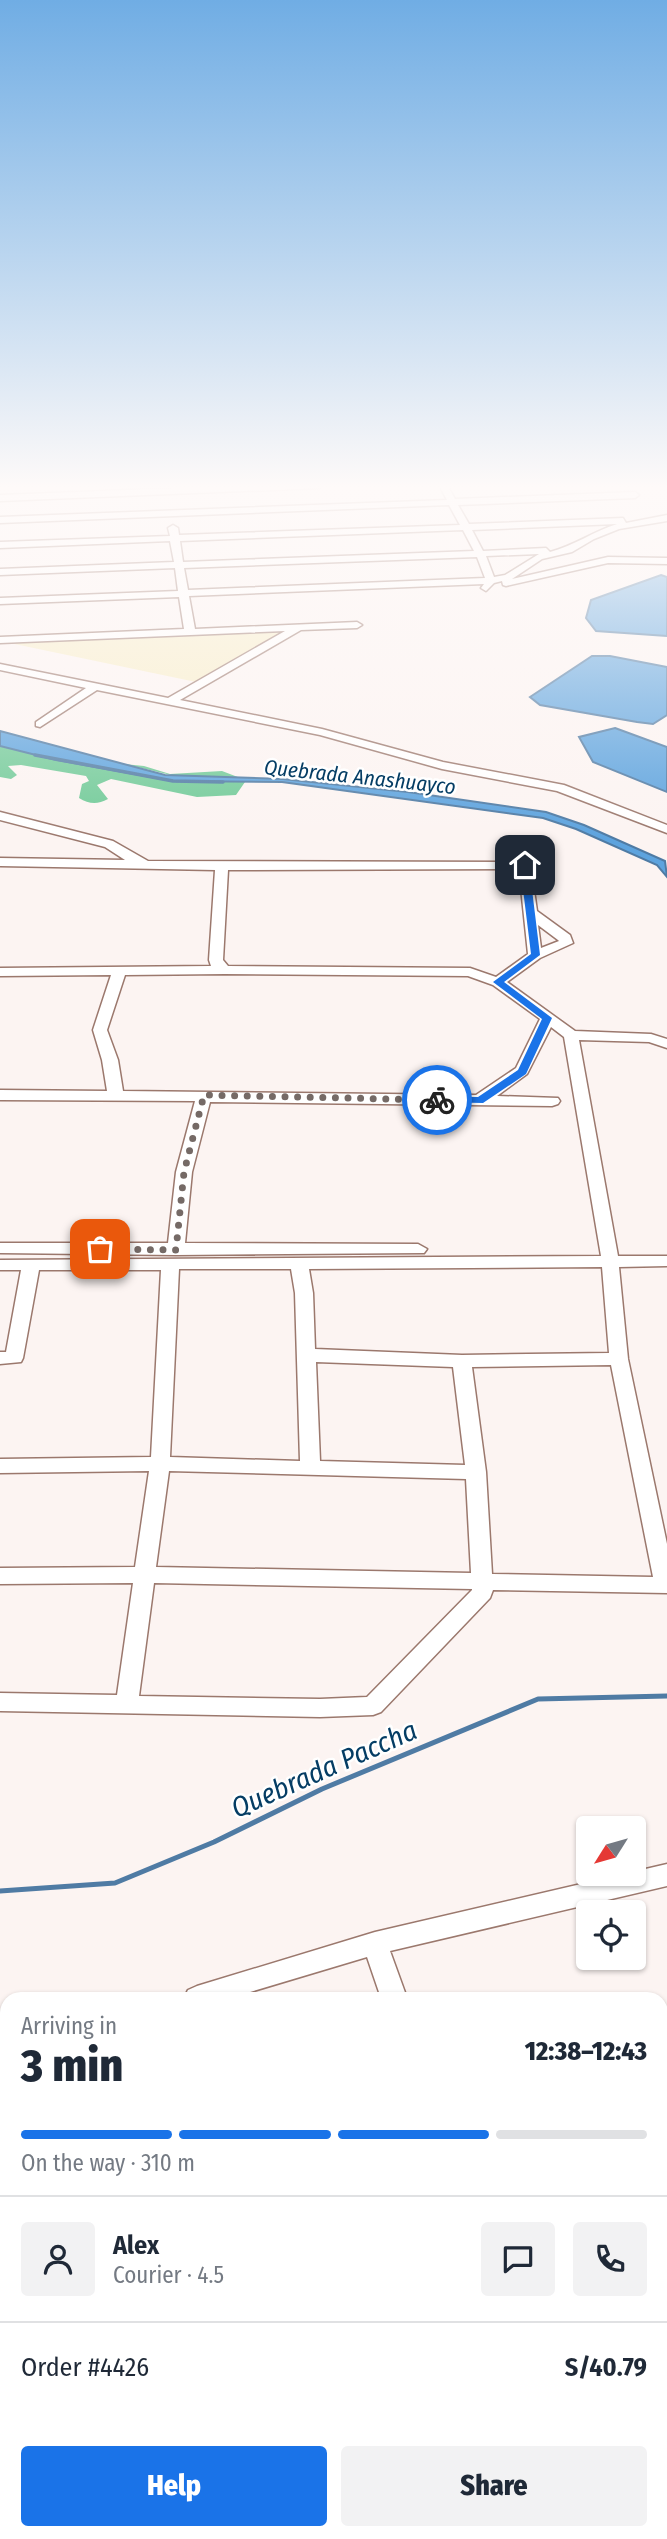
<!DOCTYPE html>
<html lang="en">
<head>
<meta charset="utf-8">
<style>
	body { margin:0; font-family:"Fira Sans Condensed",sans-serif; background:#f2f2f3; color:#1f2937; height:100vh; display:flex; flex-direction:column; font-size:26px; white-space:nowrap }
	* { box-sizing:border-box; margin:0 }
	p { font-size:23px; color:#747a83 }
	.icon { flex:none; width:38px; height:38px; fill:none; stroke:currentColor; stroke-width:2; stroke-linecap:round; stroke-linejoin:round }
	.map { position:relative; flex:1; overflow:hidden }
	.details { position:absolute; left:0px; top:1992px; width:668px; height:548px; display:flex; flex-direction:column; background:#fff; border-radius:21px 21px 0 0; box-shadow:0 2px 5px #0004 }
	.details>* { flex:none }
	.needle { width:46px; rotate:233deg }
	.tools { position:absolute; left:576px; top:1816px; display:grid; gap:14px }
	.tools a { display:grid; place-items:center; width:70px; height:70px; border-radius:7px; background:#fff; box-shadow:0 2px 5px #0004; font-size:35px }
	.pin { position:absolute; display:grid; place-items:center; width:60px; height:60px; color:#fff; margin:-30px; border-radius:14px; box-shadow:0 4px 10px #0006 }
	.courier { position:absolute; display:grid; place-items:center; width:70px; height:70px; margin:-35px; border:5px solid #1a73e8; border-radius:50%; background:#fff; color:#222; box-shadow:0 2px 9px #0007 }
	.overview em { font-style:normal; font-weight:800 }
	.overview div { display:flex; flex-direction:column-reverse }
	.overview { display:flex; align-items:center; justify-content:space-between; height:119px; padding:0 21px }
	h1 { font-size:46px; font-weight:800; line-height:52px }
	.bar { display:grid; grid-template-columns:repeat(4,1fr); gap:10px 7px; align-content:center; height:84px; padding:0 21px }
	.bar i { height:9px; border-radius:5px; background:#e0e1e3 }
	.bar .on { background:#1a73e8 }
	.bar p { grid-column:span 4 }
	.line { display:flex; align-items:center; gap:18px; padding:0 21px; border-top:2px solid #e0e1e3 }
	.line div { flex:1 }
	.round { display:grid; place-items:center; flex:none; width:74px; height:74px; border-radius:7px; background:#f2f2f3 }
	.button { display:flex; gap:14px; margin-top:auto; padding:14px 21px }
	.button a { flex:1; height:80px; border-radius:7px; background:#1a73e8; color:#fff; font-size:28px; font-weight:800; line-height:80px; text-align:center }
	.button a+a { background:#f2f2f3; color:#1f2937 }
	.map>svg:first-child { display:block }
	.forest { fill:#71ca98 }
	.sand { fill:#f7edc7 }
	.water { fill:#5da3de; stroke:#4f7ba4; stroke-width:2 }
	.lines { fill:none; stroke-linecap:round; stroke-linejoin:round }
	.stream-far1 { stroke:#4f7ba4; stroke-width:3.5 }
	.stream { stroke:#4f7ba4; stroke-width:5 }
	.minor-casing { stroke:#9b786d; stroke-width:3 }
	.major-casing { stroke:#d5d2d1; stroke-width:3 }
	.minor { fill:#fff; fill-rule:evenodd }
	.major { fill:#efc7a6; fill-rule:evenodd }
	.route { fill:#1a73e8 }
	.done { stroke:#756a66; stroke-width:7; stroke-dasharray:0 12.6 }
	.labels { text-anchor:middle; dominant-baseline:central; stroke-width:5; stroke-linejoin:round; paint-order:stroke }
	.far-water-label { font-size:21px; font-style:italic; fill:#053d64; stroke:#fff }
	.near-water-label { font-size:28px; font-style:italic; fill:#053d64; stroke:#fff }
</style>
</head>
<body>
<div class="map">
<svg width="667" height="2539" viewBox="0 0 667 2539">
	<rect width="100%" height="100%" fill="#fcf4f2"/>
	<path class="forest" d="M 0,746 L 56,760 L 173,781 L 245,782 L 236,795 L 197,797 L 111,779 L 97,785 L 108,799 C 97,805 89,804 79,798 L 82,784 L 89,781 L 86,776 L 21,765 L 8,766 L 17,775 L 11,779 L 0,777 Z
		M 124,764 L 144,766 L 170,774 L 222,771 L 243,779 L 184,778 Z"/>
	<path class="sand" d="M 297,627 L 196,682 L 5,642 Z"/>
	<path class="water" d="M 661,575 L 667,577 L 667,636 L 596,631 L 586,618 L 591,600 Z
		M 592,656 L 610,656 L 667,667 L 667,715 L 653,724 L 637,722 L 540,705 L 530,697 Z
		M 615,728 L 667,747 L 667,792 L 593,762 L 579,737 Z
		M 0,731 L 165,775 L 283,779 L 408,792 L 546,812 L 584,825 L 665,861 L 667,877 L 657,865 L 576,829 L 543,818 L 282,782 L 173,781 L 56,760 L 0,746 Z"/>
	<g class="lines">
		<path class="stream-far1" d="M 35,755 L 173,781 L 223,782"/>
		<path class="stream" d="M 0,1891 L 115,1883 L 214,1842 L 322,1789 L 538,1699 L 667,1696"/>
		<g class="minor-casing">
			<path id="minor" d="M 257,485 L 324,485 L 320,488 L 0,501 L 0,495 Z
				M 439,485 L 447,485 L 455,499 L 635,492 L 639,495 L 635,498 L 458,505 L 469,524 L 623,518 L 626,523 L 667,515 L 667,521 L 619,529 L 594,539 L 572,552 L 542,559 L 512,579 L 608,557 L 667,558 L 667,564 L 608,563 L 506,586 L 503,585 L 502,581 L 494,583 L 486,591 L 481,588 L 484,584 L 189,596 L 195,629 L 357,622 L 362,625 L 357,628 L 301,630 L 180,700 L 322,729 L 443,762 L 564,785 L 667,825 L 667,833 L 557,791 L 442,769 L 320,735 L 97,690 L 40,727 L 36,726 L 36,722 L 86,688 L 0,670 L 0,664 L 168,698 L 285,631 L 0,643 L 0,637 L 184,629 L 179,597 L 0,604 L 0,598 L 178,591 L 175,568 L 0,575 L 0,569 L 174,562 L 170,541 L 0,548 L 0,542 L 170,536 L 168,528 L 173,525 L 178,528 L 179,535 L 460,525 L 449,505 L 0,523 L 0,517 L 447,500 ZM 617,524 C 594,531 574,546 550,552 L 546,548 L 483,551 L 472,530 ZM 463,530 L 474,551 L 183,562 L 180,541 ZM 539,554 L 505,575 L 494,577 L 486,556 ZM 477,557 L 485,578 L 188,590 L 184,568 Z
				M 0,812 L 113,841 L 148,861 L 530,862 L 537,911 L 570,935 L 573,943 L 540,958 L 507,982 L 575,1031 L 651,1034 L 667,1039 L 667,1048 L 649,1042 L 579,1040 L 618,1256 L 667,1256 L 667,1266 L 619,1267 L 628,1359 L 667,1544 L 667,1593 L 493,1590 L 490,1598 L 381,1712 L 373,1715 L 320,1717 L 0,1711 L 0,1693 L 117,1695 L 133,1583 L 0,1584 L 0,1568 L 135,1567 L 149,1471 L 0,1473 L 0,1459 L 151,1457 L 161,1270 L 39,1270 L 23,1358 L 21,1362 L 0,1364 L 0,1352 L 6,1352 L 21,1270 L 0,1270 L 0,1260 L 601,1256 L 564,1037 L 551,1027 L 527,1074 L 497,1096 L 558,1098 L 560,1101 L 558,1104 L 552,1106 L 210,1102 L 192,1172 L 185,1243 L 418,1244 L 427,1249 L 424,1253 L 176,1255 L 0,1253 L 0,1243 L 168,1243 L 176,1172 L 195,1101 L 0,1100 L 0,1090 L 107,1091 L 102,1060 L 93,1030 L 111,975 L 0,976 L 0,968 L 211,966 L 209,960 L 215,870 L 0,866 L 0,858 L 125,860 L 105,847 L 0,820 ZM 519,869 L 528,954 L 496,977 L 470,968 L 228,966 L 223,960 L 228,870 ZM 538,925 L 558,940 L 559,941 L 541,948 ZM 225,974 L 468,976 L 493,985 L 540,1019 L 516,1068 L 476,1095 L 123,1091 L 118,1060 L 107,1030 L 125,975 ZM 602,1267 L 609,1353 L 462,1355 L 315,1349 L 313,1293 L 309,1269 ZM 179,1269 L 291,1269 L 295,1293 L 300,1461 L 170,1457 ZM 316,1362 L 453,1367 L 465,1465 L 320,1461 ZM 611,1365 L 653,1577 L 492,1574 L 486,1472 L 472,1367 ZM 169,1471 L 466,1479 L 471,1573 L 156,1567 ZM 154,1583 L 472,1589 L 472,1590 L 367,1697 L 320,1699 L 139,1696 Z
				M 667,1864 L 667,1886 L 390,1951 L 407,1998 L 381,1998 L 367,1957 L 230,1998 L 184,1998 L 188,1990 L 197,1986 L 375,1932 Z
				M 7,2026 L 7,2050 L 0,2051 L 0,2027 Z
				M 667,2331 L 667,2361 L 662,2362 L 662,2332 Z
				M 667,2391 L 667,2425 L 662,2427 L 662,2393 Z
				M 667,2494 L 667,2526 L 662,2528 L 662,2496 Z
				M 7,2502 L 7,2532 L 11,2532 L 0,2536 L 0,2504 Z
				M 333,2532 L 368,2532 L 365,2539 L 330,2539 Z
				M 544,2532 L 612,2532 L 609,2539 L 541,2539 Z"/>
		</g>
		<g class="major-casing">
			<path id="major" d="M 667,2037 L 667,2069 L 662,2070 L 662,2038 Z
				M 667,2075 L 667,2109 L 662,2111 L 662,2077 Z
				M 7,2207 L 7,2243 L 0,2244 L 0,2208 Z
				M 7,2248 L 7,2286 L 0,2287 L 0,2249 Z"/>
		</g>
		<use href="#minor" class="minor"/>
		<use href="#major" class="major"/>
	</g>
	<linearGradient id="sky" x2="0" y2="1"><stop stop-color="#70ade4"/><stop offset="0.58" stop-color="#fefaf9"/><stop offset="1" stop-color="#fefaf9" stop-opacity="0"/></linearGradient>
	<rect width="667" height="840" fill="url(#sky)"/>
	<path class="route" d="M 525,863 L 529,865 L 540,955 L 504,982 L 552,1018 L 526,1074 L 483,1103 L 434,1102 L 434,1098 L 437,1097 L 478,1097 L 518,1070 L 542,1019 L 493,982 L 531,954 L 520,865 Z"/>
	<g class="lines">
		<path class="done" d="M 100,1249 L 176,1250 L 184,1172 L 204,1095 L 437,1100"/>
	</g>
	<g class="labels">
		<g class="far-water-label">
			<text transform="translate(360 777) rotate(6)">Quebrada Anashuayco</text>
		</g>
		<g class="near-water-label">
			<text transform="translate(324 1769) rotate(-24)">Quebrada Paccha</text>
		</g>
	</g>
</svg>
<div class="tools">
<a><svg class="needle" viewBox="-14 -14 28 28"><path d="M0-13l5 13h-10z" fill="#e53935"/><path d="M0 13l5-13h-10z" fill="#747a83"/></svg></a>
<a><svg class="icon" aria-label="locate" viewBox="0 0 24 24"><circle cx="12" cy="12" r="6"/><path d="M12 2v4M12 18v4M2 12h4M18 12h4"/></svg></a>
</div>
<div class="pin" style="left:100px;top:1249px;background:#ea580c"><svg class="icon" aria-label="bag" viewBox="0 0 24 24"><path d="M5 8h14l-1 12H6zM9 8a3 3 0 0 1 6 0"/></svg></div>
<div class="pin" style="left:525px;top:865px;background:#1f2937"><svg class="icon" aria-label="home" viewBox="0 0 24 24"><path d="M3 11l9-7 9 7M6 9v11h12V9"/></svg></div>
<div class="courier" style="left:437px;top:1100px"><svg class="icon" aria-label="bike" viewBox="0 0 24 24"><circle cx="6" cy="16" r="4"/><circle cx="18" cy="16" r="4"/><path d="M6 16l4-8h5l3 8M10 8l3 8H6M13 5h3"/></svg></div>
<section class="details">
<div class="overview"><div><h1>3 min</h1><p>Arriving in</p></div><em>12:38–12:43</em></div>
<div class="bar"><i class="on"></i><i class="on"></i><i class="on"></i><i></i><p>On the way · 310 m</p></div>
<div class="line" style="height:126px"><a class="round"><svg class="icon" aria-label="person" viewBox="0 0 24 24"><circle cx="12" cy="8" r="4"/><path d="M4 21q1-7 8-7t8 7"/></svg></a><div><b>Alex</b><p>Courier · 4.5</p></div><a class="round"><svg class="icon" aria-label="chat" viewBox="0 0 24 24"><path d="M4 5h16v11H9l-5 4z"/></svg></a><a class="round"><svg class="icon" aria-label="phone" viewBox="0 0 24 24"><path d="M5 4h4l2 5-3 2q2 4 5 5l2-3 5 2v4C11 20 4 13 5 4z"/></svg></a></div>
<div class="line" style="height:91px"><div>Order #4426</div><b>S/40.79</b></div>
<div class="button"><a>Help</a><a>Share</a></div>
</section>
</div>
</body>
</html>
